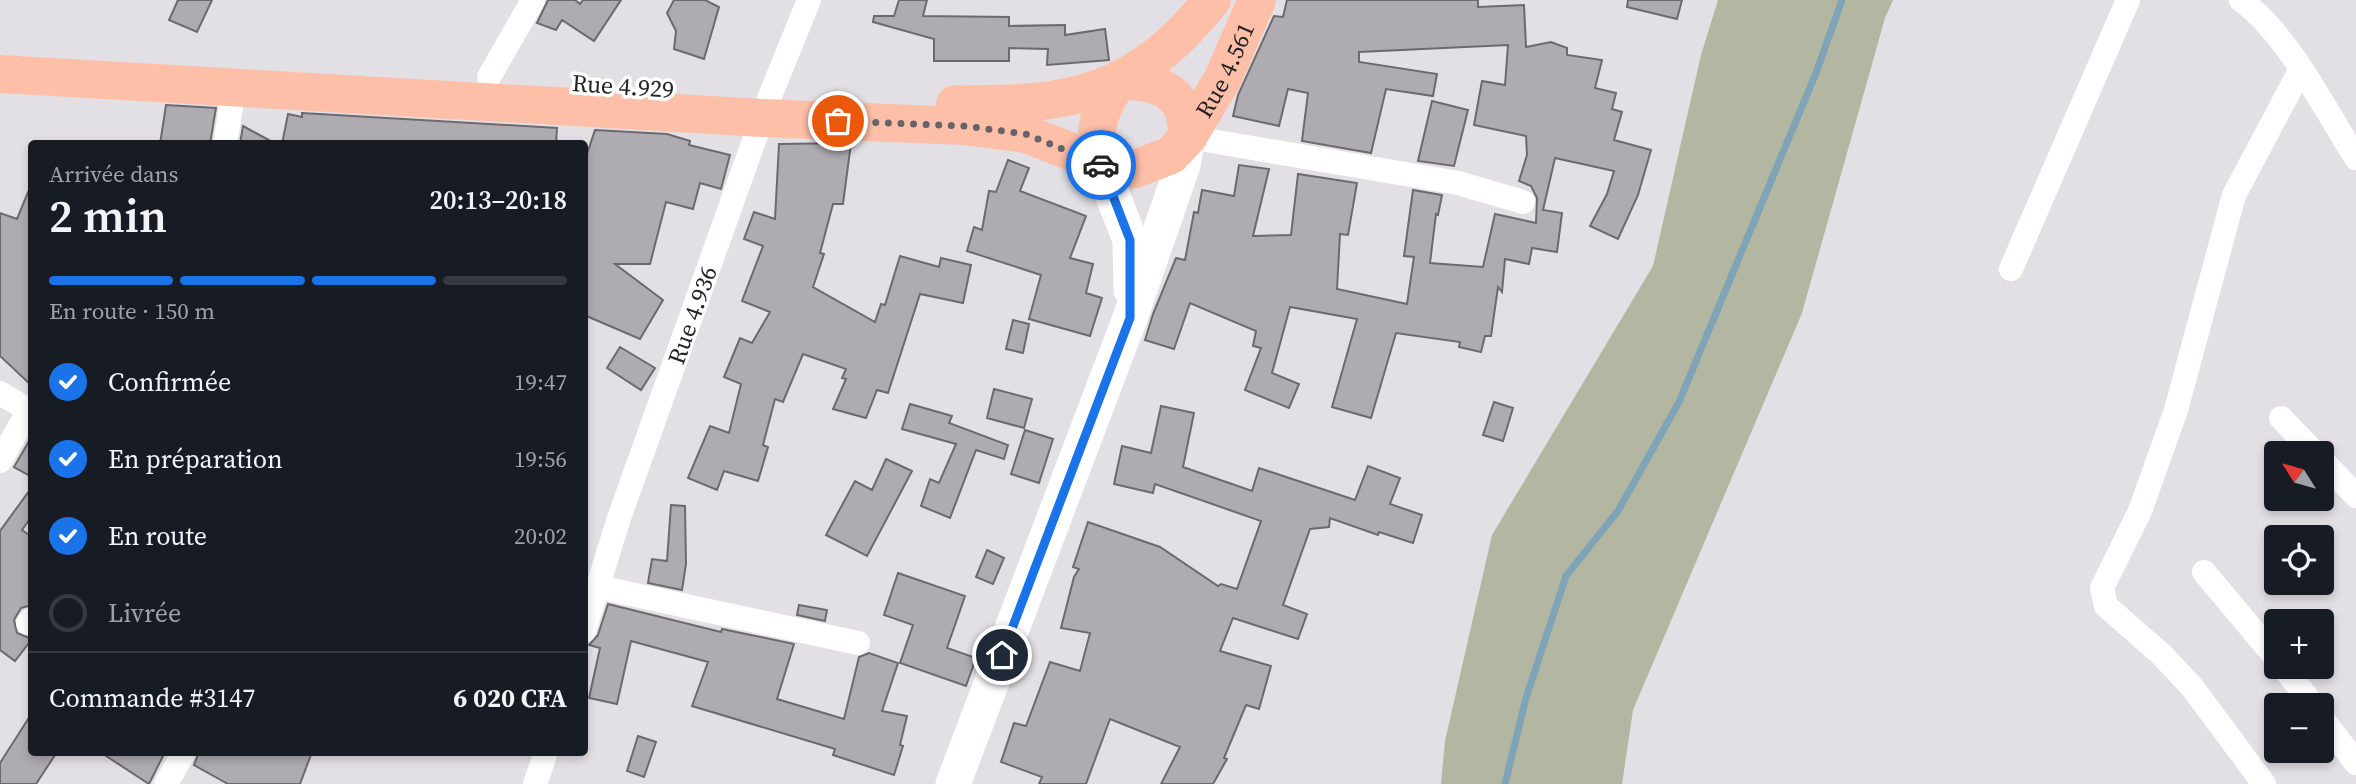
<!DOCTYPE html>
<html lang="fr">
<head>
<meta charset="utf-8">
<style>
	body { margin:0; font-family:"Source Serif 4",serif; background:#20242c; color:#f1f3f6; height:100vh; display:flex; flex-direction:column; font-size:26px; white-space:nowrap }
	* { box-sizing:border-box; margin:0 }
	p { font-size:23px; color:#9ea1a6 }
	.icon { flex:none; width:38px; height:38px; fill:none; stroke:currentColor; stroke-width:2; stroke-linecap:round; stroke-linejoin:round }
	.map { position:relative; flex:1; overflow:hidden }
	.sheet { position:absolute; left:28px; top:140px; width:560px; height:616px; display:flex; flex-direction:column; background:#171b24; border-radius:7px; box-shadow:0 4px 10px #0003 }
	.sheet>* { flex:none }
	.needle { width:46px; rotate:307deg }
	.buttons { position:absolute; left:2264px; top:441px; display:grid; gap:14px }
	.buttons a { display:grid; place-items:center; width:70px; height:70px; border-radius:7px; background:#171b24; box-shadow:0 4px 10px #0003; font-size:35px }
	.pin { position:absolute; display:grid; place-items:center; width:60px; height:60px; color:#fff; margin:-30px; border:4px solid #fff; border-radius:50%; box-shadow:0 2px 7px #0007 }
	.courier { position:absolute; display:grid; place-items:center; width:70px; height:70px; margin:-35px; border:5px solid #1a73e8; border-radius:50%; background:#fff; color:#222; box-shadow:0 2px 9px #0007 }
	.overview em { font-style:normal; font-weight:600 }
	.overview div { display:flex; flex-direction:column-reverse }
	.overview { display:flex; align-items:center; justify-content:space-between; height:119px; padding:0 21px }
	h1 { font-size:46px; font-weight:600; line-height:52px }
	.bar { display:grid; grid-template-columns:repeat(4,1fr); gap:10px 7px; align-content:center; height:84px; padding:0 21px }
	.bar i { height:9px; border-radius:5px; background:#363941 }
	.bar .active { background:#1a73e8 }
	.bar p { grid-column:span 4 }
	.line { display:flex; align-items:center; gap:18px; padding:0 21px; border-top:2px solid #363941 }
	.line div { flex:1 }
	ol { padding:0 21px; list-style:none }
	li { display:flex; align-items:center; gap:21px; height:77px }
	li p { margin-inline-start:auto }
	li .icon { padding:7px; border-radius:50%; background:#1a73e8; color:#fff; stroke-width:4 }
	li:last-child { color:#9ea1a6 }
	li i { width:38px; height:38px; border:4px solid #363941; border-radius:50% }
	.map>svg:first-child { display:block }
	.green { fill:#b3b6a0 }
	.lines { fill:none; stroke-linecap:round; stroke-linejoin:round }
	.stream { stroke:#7fa3b7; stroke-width:7 }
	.building { fill:#aeacb1; stroke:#6c6a6f; stroke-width:2 }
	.minor { stroke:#fff; stroke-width:24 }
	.secondary { stroke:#fff; stroke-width:35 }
	.primary { stroke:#febfa9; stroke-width:38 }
	.done { stroke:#666468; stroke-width:7; stroke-dasharray:0 12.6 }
	.route { stroke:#1a73e8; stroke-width:9 }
	.labels { text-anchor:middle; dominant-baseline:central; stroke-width:7; stroke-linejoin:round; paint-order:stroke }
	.street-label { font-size:24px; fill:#232224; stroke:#fff }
</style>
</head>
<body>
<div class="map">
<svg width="2356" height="784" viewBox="0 0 2356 784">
	<rect width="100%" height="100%" fill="#e2e0e5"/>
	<path class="green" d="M 1718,0 L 1893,0 L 1885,18 L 1802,313 L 1633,710 L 1622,784 L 1441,784 L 1445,741 L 1492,535 L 1653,266 L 1701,55 Z"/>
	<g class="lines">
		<path class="stream" d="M 1505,784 L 1526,698 L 1566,576 L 1618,511 L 1679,402 L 1816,73 L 1842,0"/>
	</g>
	<path class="building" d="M 178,0 L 212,0 L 197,32 L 169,20 Z
		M 548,0 L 575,0 L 580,4 L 583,0 L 621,0 L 594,41 L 562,20 L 556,30 L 537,23 Z
		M 674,0 L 705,0 L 719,7 L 704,59 L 674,49 L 676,31 L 667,13 Z
		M 899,0 L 927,0 L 923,16 L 1009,17 L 1009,26 L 1065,25 L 1065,35 L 1105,29 L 1109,60 L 1047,65 L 1048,49 L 1009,48 L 1009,61 L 934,61 L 934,39 L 873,22 L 874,16 L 894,16 Z
		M 1287,0 L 1478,0 L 1478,7 L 1524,5 L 1526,47 L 1551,42 L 1567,48 L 1567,55 L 1602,60 L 1595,88 L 1616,93 L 1612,109 L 1622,112 L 1614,140 L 1651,150 L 1638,195 L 1618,239 L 1590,226 L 1607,194 L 1614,171 L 1555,158 L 1543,210 L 1562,213 L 1557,252 L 1532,248 L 1529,264 L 1505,259 L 1502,292 L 1498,287 L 1491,336 L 1485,336 L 1481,352 L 1459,347 L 1460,342 L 1396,333 L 1371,418 L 1332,407 L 1357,319 L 1290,307 L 1272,373 L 1299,384 L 1289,408 L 1245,390 L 1261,348 L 1253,346 L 1256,331 L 1190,303 L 1174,349 L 1145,340 L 1153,314 L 1176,258 L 1185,260 L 1194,212 L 1198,213 L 1202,190 L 1234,196 L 1239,165 L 1269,169 L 1253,236 L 1291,235 L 1298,174 L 1357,183 L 1348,235 L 1340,234 L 1337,289 L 1407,304 L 1414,257 L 1404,256 L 1413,190 L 1442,195 L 1438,215 L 1436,214 L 1430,263 L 1483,267 L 1495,214 L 1536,223 L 1537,198 L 1531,186 L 1519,181 L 1527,155 L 1526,136 L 1474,125 L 1482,81 L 1505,85 L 1508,45 L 1359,52 L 1359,62 L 1437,74 L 1433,96 L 1386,89 L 1371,153 L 1302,141 L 1308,93 L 1288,89 L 1279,126 L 1233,116 L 1238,95 L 1274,16 L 1283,17 Z
		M 1628,0 L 1682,0 L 1677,19 L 1627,7 Z
		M 1432,101 L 1468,110 L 1454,166 L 1418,161 Z
		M 166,105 L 216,108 L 210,144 L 160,144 Z
		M 302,113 L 557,128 L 556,144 L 282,144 L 288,114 L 302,117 Z
		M 243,126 L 276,144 L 240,144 Z
		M 595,130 L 667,134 L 690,141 L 689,145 L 730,155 L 721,189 L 700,183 L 693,209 L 666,202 L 650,264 L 615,264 L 663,300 L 640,339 L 584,315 L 584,163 Z
		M 851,143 L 843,204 L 833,204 L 820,253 L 824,254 L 813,287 L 875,322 L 881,304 L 885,305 L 900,256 L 939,267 L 941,258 L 971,265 L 963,303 L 920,294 L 888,393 L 877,390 L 866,418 L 833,409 L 846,379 L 842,378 L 846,369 L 803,354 L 783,402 L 775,399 L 763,445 L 768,447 L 758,481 L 724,471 L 717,490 L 688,478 L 710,426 L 729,433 L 741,384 L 724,377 L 740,338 L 752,343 L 770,312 L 742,301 L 763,246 L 744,239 L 754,212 L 775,219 L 779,144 Z
		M 1008,160 L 1029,168 L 1020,191 L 1086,216 L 1070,258 L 1093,264 L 1086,293 L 1102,298 L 1090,336 L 1029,319 L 1041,275 L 967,251 L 974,227 L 982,230 L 989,191 L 996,192 Z
		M 31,185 L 32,185 L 32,386 L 0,356 L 0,213 L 17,219 Z
		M 1013,320 L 1029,324 L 1023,353 L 1006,349 Z
		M 620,347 L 655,368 L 641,390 L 607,368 Z
		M 994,389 L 1032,399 L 1024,428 L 987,418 Z
		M 1494,402 L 1513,408 L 1503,441 L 1483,435 Z
		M 910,404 L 952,416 L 949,423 L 1008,445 L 1004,459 L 976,450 L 950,518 L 921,506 L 930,479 L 939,483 L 956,444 L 902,429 Z
		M 1161,406 L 1194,413 L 1183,467 L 1252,491 L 1259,468 L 1355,500 L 1368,466 L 1400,478 L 1390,504 L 1422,515 L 1413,543 L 1379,532 L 1378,535 L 1330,518 L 1329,527 L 1310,529 L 1283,605 L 1307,614 L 1298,639 L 1233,618 L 1220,651 L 1271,666 L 1259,709 L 1246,705 L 1224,758 L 1227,759 L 1213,784 L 1161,784 L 1180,747 L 1110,719 L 1086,784 L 1039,784 L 1042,777 L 1001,762 L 1014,723 L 1026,726 L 1050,662 L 1080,671 L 1090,633 L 1061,628 L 1074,577 L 1079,569 L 1073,567 L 1088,522 L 1160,547 L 1218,586 L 1221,584 L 1237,589 L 1261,521 L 1155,484 L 1153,493 L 1114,484 L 1122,446 L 1151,453 Z
		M 1025,430 L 1053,439 L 1039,483 L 1011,474 Z
		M 32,436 L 32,477 L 14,467 Z
		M 886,459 L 912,471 L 867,556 L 826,535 L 855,481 L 872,490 Z
		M 32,487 L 32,516 L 22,530 L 32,537 L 32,605 L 21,608 L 14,620 L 17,633 L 32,639 L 15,661 L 0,650 L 0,531 Z
		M 671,505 L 685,506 L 686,564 L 682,590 L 648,583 L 652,559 L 667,561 Z
		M 987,550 L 1004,558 L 993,584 L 976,577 Z
		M 898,573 L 965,596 L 947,648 L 976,658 L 966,686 L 900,663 L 913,625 L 884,615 Z
		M 608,604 L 721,632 L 722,629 L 794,644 L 777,699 L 844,719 L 859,657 L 869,653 L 898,663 L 882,711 L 907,716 L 900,745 L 903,746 L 894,775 L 833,755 L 835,749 L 692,706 L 708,662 L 631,641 L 617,704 L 589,698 L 600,648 L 589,645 L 598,635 Z
		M 799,605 L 827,610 L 825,621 L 797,615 Z
		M 32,713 L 32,752 L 57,752 L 36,784 L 0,784 L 0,763 Z
		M 638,736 L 656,742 L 644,777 L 627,771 Z
		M 100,752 L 165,752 L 149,784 Z
		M 199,752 L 312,752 L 300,784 L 228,784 L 194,765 Z"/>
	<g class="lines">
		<g class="minor">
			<path d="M 2241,0 C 2289,36 2324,108 2356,158"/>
			<path d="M 489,77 L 533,0"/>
			<path d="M 1188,137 L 1458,183 L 1523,202"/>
			<path d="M 225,144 L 231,107 L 228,87"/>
			<path d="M 2011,269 L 2128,0"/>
			<path d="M 0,393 L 32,412"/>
			<path d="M 2281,418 L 2315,453"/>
			<path d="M 2322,460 L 2356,496"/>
			<path d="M 0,461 L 29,410"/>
			<path d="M 2204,572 L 2277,659"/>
			<path d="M 598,587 L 858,643"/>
			<path d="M 28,623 L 32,619"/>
			<path id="s1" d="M 584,631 L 619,518 L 770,96 L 809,0"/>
			<path d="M 2283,667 L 2313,705"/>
			<path d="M 2322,718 L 2356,763"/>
			<path d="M 166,784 L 184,752"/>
			<path d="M 535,784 L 546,752"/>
			<path d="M 2264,784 L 2192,687 L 2162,655 L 2106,606 L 2102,588 L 2140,511 L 2176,410 L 2234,195 L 2300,71"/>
		</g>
		<path class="secondary" d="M 1100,163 L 1130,240 L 1131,290
			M 953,784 L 1130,318 L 1183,165 L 1188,137"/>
		<g class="primary">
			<path id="s2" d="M 0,74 L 762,118 L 964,126 L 1026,134 L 1100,163 L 1135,169 L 1171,155 L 1188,137 L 1222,80 L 1257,0"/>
			<path d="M 955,104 C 1071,106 1136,95 1212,0"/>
			<path d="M 1100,163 C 1093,130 1098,110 1118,83 C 1140,78 1172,85 1183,109 C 1186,117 1187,128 1188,137"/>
		</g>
	</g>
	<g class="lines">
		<path class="done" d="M 838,121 L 964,126 L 1026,134 L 1101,165"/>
		<path class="route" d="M 1002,655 L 1130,318 L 1130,240 L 1101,165"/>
	</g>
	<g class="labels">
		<g class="street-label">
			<text stroke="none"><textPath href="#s2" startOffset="1283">Rue 4.561</textPath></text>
			<text transform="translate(623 86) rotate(4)">Rue 4.929</text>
			<text stroke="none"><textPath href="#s1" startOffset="334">Rue 4.936</textPath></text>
		</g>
	</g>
</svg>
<div class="buttons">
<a><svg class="needle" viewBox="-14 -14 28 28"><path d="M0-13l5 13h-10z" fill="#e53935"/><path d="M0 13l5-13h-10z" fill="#9ea1a6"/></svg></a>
<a><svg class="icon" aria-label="locate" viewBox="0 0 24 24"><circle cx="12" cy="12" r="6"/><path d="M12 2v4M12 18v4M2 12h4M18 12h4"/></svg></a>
<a>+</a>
<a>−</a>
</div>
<div class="pin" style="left:838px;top:121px;background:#ea580c"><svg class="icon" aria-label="bag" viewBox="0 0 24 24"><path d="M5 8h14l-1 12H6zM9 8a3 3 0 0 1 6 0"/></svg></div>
<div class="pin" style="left:1002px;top:655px;background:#1f2937"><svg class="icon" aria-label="home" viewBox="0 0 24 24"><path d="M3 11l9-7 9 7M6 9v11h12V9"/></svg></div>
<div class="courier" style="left:1101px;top:165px"><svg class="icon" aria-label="car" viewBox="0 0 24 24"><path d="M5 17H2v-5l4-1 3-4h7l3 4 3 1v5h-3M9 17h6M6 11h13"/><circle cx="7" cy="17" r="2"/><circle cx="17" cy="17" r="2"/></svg></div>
<section class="sheet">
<div class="overview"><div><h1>2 min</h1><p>Arrivée dans</p></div><em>20:13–20:18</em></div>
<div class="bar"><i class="active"></i><i class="active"></i><i class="active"></i><i></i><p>En route · 150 m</p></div>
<ol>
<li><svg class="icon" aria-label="check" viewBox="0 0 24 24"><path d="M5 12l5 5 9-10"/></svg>Confirmée<p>19:47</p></li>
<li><svg class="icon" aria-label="check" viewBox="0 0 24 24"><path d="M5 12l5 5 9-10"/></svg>En préparation<p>19:56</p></li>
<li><svg class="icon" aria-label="check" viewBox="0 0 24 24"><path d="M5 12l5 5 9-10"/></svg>En route<p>20:02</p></li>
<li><i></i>Livrée</li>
</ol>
<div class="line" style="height:91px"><div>Commande #3147</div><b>6 020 CFA</b></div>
</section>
</div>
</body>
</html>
